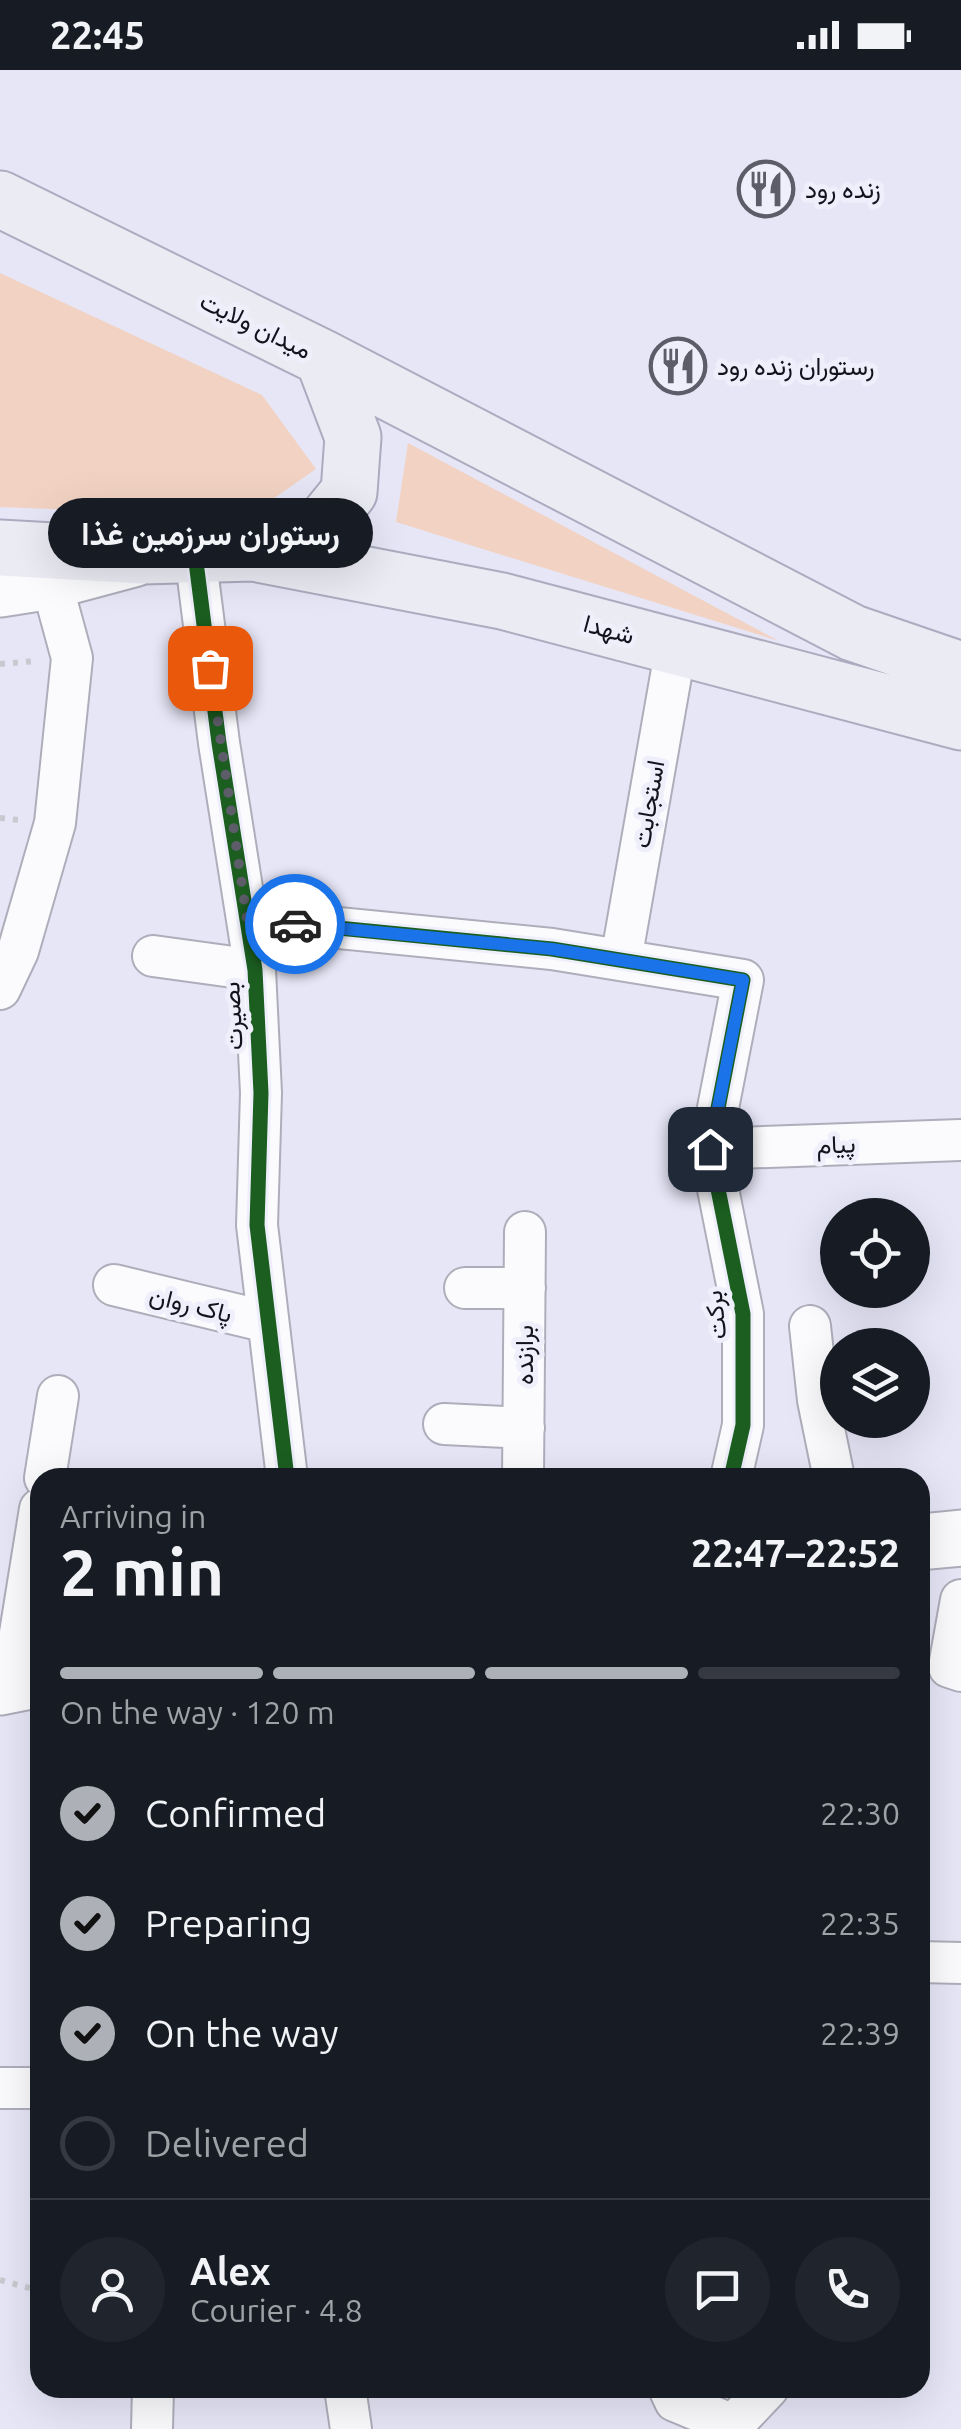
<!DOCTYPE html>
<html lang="en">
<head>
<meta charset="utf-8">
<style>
	body { margin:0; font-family:Ubuntu,Vazirmatn,sans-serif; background:#20242c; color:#f1f3f6; height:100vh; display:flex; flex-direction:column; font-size:38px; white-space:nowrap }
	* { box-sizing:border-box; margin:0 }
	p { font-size:32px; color:#9ea1a6 }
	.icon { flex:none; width:55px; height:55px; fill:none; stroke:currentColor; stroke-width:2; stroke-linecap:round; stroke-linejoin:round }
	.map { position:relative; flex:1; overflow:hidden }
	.side { position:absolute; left:30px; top:1398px; width:900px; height:930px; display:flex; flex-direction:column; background:#171b24; border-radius:30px; box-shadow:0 10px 40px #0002 }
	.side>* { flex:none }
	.fabs { position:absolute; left:820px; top:1128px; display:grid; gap:20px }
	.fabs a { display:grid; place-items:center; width:110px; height:110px; border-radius:50%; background:#171b24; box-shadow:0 10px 40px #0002; font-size:50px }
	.pin { position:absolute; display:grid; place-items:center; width:85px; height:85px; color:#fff; margin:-42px; border-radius:20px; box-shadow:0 5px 15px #0006 }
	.courier { position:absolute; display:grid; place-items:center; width:100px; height:100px; margin:-50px; border:8px solid #1a73e8; border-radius:50%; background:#fff; color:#222; box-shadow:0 2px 12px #0007 }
	.bubble { position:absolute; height:70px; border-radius:35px; background:#171b24; box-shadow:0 10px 40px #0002; font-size:32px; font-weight:700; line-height:70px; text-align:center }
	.head em { font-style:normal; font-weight:700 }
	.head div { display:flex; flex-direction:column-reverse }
	.head { display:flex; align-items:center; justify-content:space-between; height:170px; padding:0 30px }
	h1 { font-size:65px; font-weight:700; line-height:75px }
	.bar { display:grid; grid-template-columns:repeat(4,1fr); gap:15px 10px; align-content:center; height:120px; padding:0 30px }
	.bar i { height:12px; border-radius:8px; background:#363941 }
	.bar .on { background:#aeb0b7 }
	.bar p { grid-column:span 4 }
	.line { display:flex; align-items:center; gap:25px; padding:0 30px; border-top:2px solid #363941 }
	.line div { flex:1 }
	.round { display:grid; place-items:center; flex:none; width:105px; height:105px; border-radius:52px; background:#20242c }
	ol { padding:0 30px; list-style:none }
	li { display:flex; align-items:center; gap:30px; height:110px }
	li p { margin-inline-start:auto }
	li .icon { padding:10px; border-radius:50%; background:#aeb0b7; color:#111; stroke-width:4 }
	li:last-child { color:#9ea1a6 }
	li i { width:55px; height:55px; border:5px solid #363941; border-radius:50% }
	.status { display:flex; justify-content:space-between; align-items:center; height:70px; padding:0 50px; background:#171b24; direction:ltr }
	.status svg { height:28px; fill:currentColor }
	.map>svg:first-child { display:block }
	.green { fill:#f2d3c3 }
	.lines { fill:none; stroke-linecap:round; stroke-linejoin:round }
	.street-casing { stroke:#aeaebb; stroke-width:44 }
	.secondary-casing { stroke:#aeaebb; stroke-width:59 }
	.primary-casing { stroke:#acabbf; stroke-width:59 }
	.path { stroke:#c9cacf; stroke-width:6; stroke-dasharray:5 8; stroke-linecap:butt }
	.street { stroke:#fbfbfe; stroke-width:40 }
	.secondary { stroke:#fbfbfe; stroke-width:55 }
	.primary { stroke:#ebebf4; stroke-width:55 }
	.cycleway-casing { stroke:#eeeffb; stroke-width:21 }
	.cycleway { stroke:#1b5e20; stroke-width:15 }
	.done { stroke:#5d5d69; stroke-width:10; stroke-dasharray:0 18 }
	.route { stroke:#1a73e8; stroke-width:12 }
	.labels { text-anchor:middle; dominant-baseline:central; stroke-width:10; stroke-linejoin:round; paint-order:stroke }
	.poi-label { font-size:25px; fill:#13131d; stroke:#eeeffb; text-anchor:start }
	.street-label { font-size:25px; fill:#13131d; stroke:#eeeffb }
</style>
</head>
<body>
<div class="status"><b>22:45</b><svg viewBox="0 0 49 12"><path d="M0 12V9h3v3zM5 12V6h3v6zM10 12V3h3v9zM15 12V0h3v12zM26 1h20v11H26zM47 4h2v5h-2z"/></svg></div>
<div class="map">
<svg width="961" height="2359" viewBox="0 0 961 2359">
	<rect width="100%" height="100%" fill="#e6e6f7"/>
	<path class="green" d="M 0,203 L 262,325 L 316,399 L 247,447 L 0,437 Z
		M 408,373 L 779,571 L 396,452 Z"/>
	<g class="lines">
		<g class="street-casing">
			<path id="street" d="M 195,484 L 219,673 L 255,900 L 261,1023 L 257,1155 L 287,1408
				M 247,849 L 552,879 L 743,910 L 710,1079 L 743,1244 L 743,1355 L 731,1408
				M 153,886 L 255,900
				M 621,890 L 676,577
				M 0,919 L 18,881 L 55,753 L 72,588 L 51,511
				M 710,1079 L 961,1070
				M 114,1215 L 268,1252
				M 465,1218 L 525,1218
				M 810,1256 L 818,1330 L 834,1408
				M 444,1354 L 524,1358
				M 45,1408 L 58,1326
				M 523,1408 L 525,1162
				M 961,1530 L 949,1597 L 961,1601
				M 12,1613 L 40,1439
				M 920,1892 L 961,1893
				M 0,2018 L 40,2018
				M 345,2318 L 351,2359
				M 669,2318 L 675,2331 L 733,2355
				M 733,2355 L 768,2318
				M 152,2359 L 153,2318"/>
		</g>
		<g class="secondary-casing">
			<path id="secondary" d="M 0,519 L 51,511 L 133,489
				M 920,1472 L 961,1468
				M 0,1617 L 40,1609"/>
		</g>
		<g class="primary-casing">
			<path id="primary" d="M 0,129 L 323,288 L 853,563 L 961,600
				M 0,478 L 143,486 L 253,483 L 318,460 L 349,422 L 353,367 L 323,288
				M 253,483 L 502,531 L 961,652"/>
		</g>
		<path class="path" d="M 0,594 L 36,591
			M 0,748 L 19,750
			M 0,2210 L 40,2221"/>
		<use href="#street" class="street"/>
		<use href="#secondary" class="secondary"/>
		<use href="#primary" class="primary"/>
		<g class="cycleway-casing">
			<path id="cycleway" d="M 195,484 L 219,673 L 255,900 L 261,1023 L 257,1155 L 287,1408
				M 247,849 L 552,879 L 743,910 L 710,1079 L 743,1244 L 743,1355 L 731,1408"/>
		</g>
		<use href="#cycleway" class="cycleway"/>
	</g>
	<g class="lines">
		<path class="done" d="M 210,598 L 247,849 L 295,854"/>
		<path class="route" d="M 295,854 L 552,879 L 743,910 L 710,1079"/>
	</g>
	<defs>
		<g id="restaurant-ring" transform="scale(2.875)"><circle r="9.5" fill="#eeeffb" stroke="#5d5d69" stroke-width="1.5"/><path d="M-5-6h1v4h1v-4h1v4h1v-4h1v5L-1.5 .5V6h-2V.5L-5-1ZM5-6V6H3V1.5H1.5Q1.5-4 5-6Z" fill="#5d5d69"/></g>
	</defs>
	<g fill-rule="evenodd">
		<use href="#restaurant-ring" x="766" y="119"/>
		<use href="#restaurant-ring" x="678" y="296"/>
	</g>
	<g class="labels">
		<g class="poi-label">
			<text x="805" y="119">زنده رود</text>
			<text x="717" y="296">رستوران زنده رود</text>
		</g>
		<g class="street-label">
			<text transform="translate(256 255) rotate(26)">میدان ولایت</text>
			<text transform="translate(609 559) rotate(15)">شهدا</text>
			<text transform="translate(648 734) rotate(-80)">استجابت</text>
			<text transform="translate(232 946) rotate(-93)">بصیرت</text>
			<text transform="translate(836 1074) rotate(-2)">پیام</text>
			<text transform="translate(191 1234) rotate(14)">پاک روان</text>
			<text transform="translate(715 1245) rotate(-96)">برکت</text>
			<text transform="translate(524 1285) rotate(-90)">برازنده</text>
		</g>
	</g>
</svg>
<div class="fabs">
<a><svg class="icon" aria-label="locate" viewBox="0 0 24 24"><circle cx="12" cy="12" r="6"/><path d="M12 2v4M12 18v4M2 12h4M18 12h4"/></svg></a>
<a><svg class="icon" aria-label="layers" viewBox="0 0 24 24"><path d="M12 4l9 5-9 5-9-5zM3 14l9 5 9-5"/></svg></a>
</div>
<div class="pin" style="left:210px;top:598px;background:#ea580c"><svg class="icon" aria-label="bag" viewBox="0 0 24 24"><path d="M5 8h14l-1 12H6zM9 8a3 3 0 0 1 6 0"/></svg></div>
<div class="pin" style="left:710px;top:1079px;background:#1f2937"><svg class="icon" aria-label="home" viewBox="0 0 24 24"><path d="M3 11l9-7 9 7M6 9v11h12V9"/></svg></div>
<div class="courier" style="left:295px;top:854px"><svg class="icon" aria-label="car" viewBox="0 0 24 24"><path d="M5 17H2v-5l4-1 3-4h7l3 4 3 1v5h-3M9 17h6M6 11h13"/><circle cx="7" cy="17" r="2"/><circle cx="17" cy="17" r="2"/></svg></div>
<div class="bubble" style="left:48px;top:428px;width:325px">رستوران سرزمین غذا</div>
<section class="side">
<div class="head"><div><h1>2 min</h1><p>Arriving in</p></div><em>22:47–22:52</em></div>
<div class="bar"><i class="on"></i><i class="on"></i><i class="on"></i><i></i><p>On the way · 120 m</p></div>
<ol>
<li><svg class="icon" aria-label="check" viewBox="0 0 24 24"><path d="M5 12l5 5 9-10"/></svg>Confirmed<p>22:30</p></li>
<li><svg class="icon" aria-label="check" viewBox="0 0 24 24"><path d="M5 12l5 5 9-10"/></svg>Preparing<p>22:35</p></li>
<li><svg class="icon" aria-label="check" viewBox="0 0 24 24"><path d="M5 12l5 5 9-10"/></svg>On the way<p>22:39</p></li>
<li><i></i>Delivered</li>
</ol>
<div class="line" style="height:180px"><a class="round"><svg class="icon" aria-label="person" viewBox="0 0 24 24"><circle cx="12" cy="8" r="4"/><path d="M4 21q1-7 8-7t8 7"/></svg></a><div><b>Alex</b><p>Courier · 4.8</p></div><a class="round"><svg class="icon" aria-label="chat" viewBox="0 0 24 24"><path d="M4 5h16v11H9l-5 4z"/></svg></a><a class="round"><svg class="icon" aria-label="phone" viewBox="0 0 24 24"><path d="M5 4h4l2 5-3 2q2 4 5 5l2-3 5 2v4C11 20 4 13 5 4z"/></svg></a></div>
</section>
</div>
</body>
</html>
